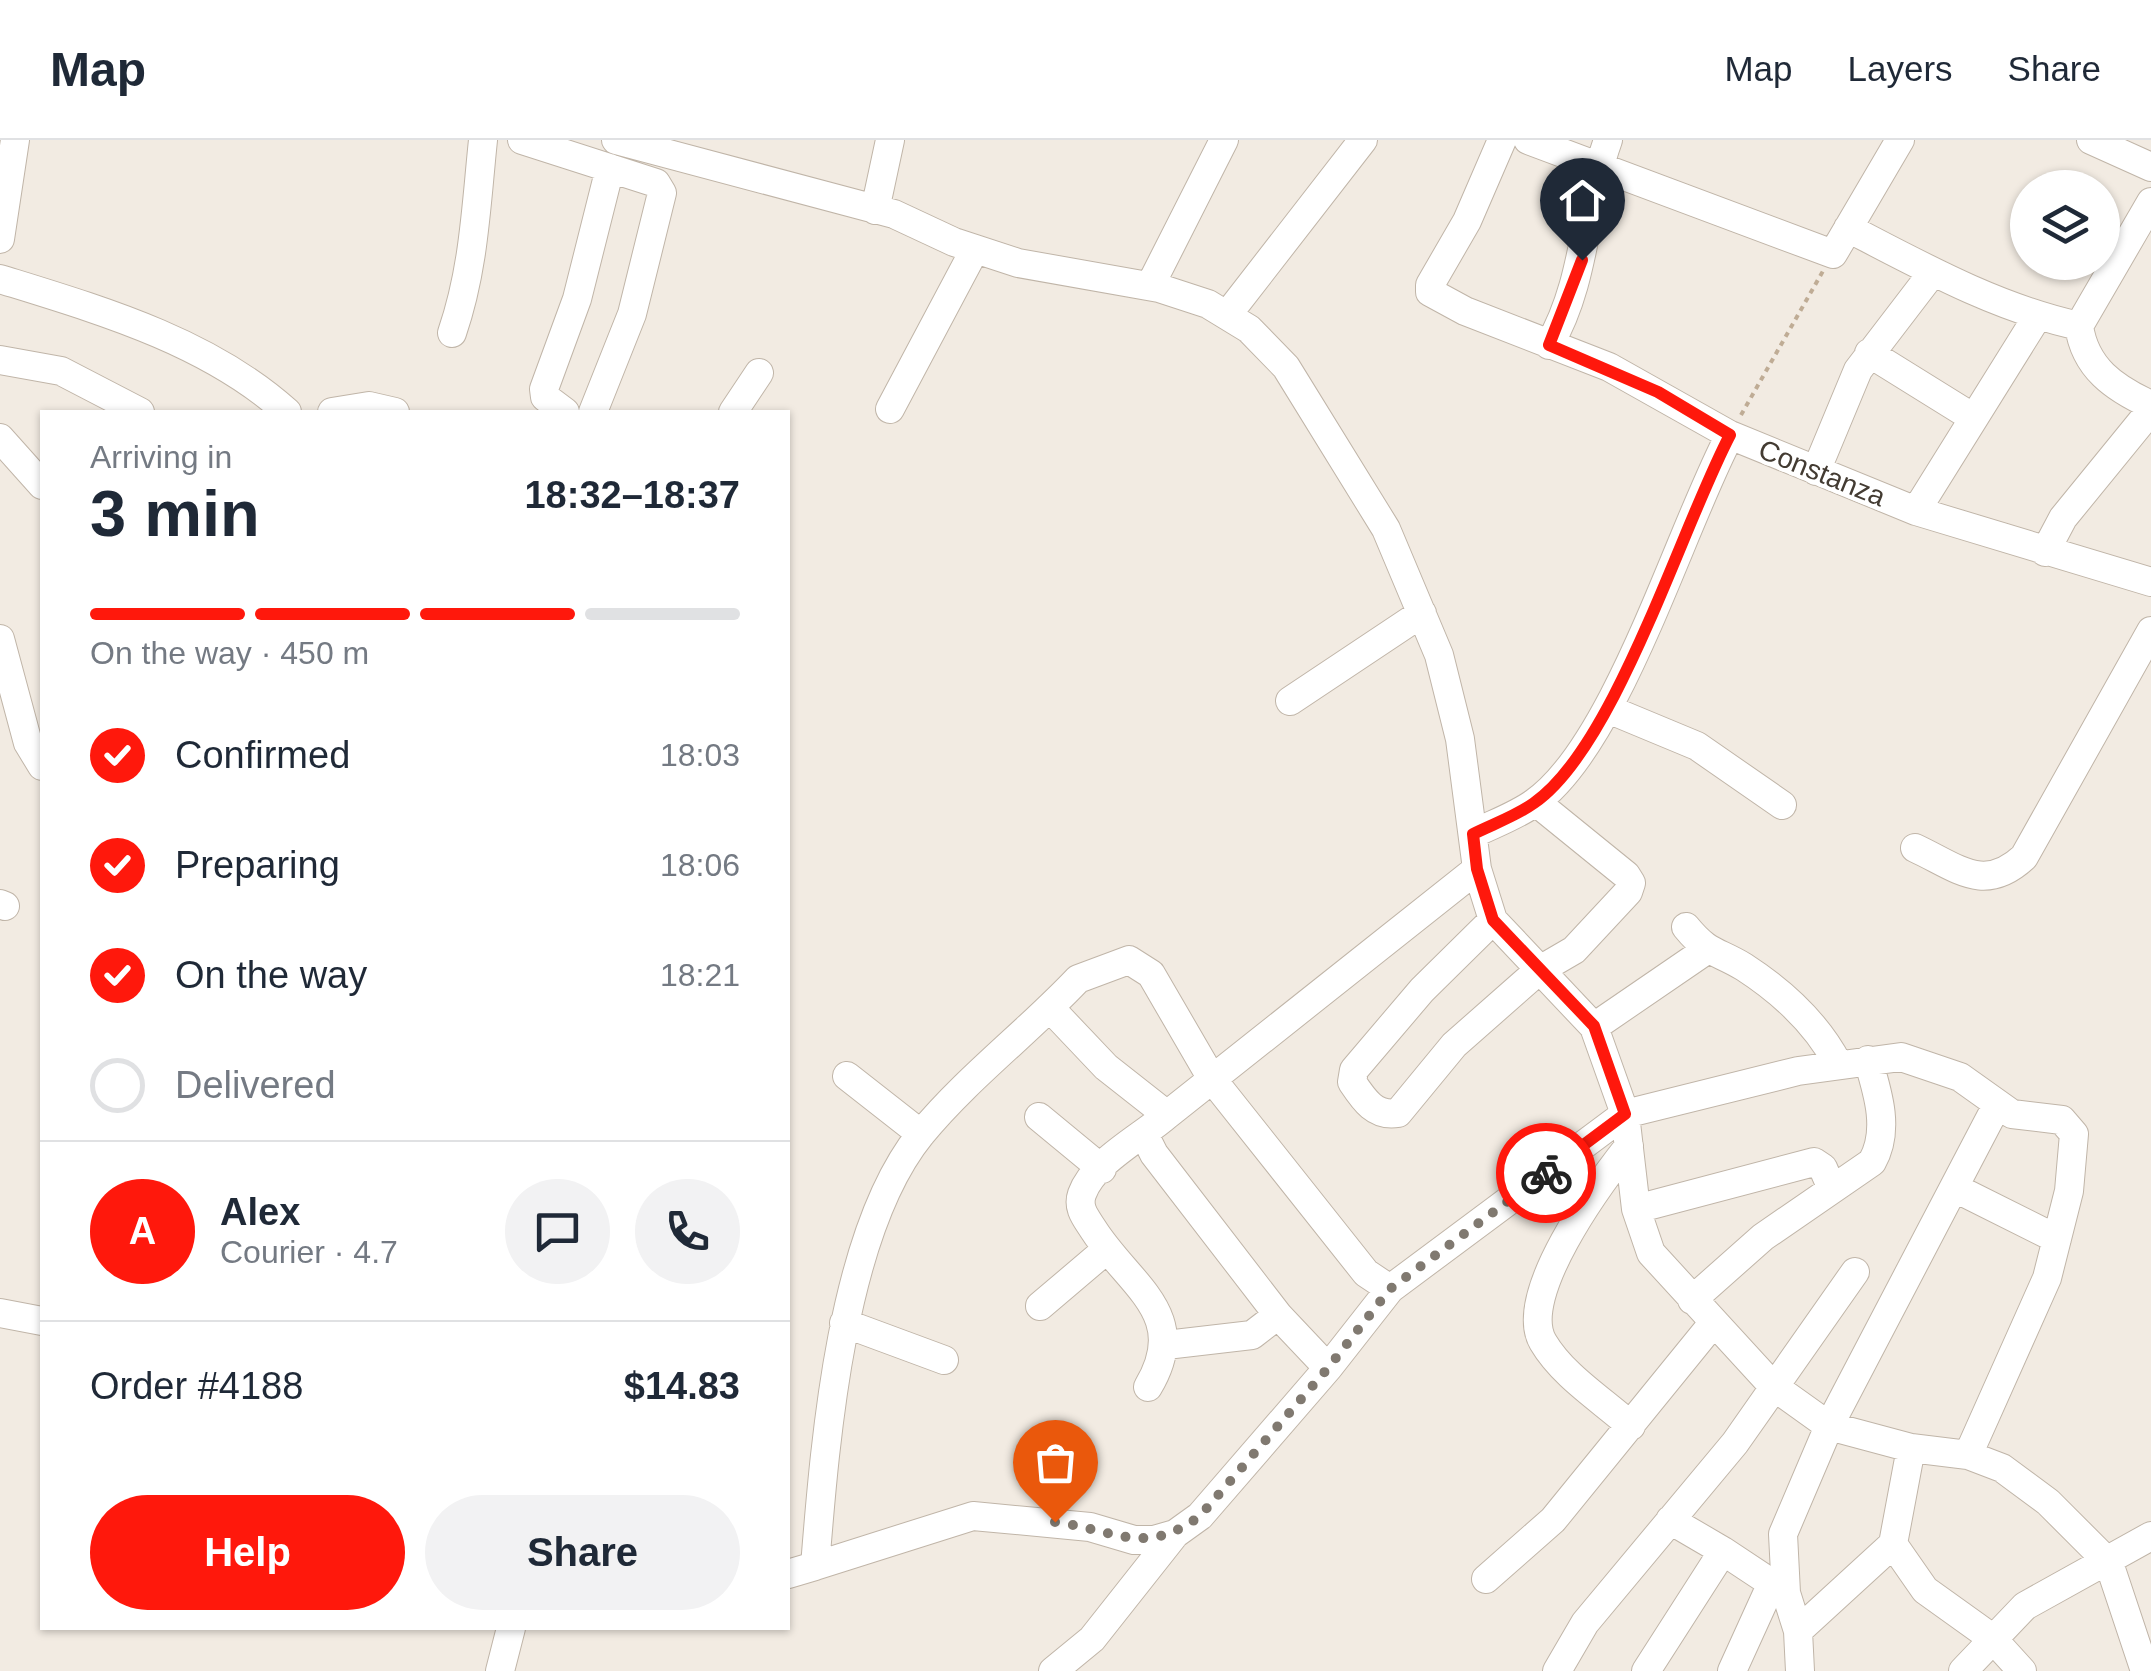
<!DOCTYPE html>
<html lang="en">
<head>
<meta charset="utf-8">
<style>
	body { margin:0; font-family:Helvetica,sans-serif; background:#f2f2f3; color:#1f2937; height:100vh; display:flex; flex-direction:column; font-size:38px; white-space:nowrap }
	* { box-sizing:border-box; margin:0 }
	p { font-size:32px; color:#747a83 }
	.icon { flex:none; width:55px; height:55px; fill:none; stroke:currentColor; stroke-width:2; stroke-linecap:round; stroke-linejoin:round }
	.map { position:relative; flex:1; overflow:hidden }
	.sheet { position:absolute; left:40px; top:270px; width:750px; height:1220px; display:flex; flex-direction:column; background:#fff; border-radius:0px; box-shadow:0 2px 8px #0004 }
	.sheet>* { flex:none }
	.buttons { position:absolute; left:2010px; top:30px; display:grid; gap:20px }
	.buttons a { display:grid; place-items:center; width:110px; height:110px; border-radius:50%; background:#fff; box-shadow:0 2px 8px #0004; font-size:50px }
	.pin { position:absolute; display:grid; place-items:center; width:85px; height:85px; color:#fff; margin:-102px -42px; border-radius:50% 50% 50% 0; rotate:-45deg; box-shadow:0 0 10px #0007 }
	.pin .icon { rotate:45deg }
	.courier { position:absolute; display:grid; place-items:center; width:100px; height:100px; margin:-50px; border:8px solid #ff180c; border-radius:50%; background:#fff; color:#222; box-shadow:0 2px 12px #0007 }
	.head em { font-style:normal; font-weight:700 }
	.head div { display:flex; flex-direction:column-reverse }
	.head { display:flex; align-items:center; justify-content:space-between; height:170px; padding:0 50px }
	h1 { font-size:65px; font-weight:700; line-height:75px }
	.bar { display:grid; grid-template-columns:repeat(4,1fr); gap:15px 10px; align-content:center; height:120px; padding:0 50px }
	.bar i { height:12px; border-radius:8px; background:#e0e1e3 }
	.bar .on { background:#ff180c }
	.bar p { grid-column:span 4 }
	.line { display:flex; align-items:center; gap:25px; padding:0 50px; border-top:2px solid #e0e1e3 }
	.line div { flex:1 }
	.round { display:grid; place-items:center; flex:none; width:105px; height:105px; border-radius:52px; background:#f2f2f3 }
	ol { padding:0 50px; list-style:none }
	li { display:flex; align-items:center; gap:30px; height:110px }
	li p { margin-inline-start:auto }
	li .icon { padding:10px; border-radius:50%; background:#ff180c; color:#fff; stroke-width:4 }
	li:last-child { color:#747a83 }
	li i { width:55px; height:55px; border:5px solid #e0e1e3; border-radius:50% }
	.action { display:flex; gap:20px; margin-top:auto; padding:20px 50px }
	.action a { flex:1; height:115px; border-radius:60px; background:#ff180c; color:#fff; font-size:40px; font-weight:700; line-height:115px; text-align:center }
	.action a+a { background:#f2f2f3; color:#1f2937 }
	header { display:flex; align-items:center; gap:60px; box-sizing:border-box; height:140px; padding:0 50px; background:#fff; border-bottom:2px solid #e0e1e3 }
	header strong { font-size:48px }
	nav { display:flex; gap:55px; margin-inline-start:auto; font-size:35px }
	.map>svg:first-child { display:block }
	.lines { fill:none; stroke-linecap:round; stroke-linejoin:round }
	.minor-casing { stroke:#c0b5a8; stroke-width:30 }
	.path { stroke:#bfac95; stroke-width:4; stroke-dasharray:5 5; stroke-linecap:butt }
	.minor { stroke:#fff; stroke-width:28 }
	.done { stroke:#807970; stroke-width:10; stroke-dasharray:0 18 }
	.route { stroke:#ff180c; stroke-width:12 }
	.labels { text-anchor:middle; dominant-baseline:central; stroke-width:8; stroke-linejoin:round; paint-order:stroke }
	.street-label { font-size:28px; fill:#433b32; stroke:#fff }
</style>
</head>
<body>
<header>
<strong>Map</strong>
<nav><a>Map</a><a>Layers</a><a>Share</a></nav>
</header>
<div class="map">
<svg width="2151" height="1531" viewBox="0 0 2151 1531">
	<rect width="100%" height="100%" fill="#f2ebe2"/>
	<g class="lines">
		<g class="minor-casing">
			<path id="minor" d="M 522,0 L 656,43 L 662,53 L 632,174 L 593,272
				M 616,0 L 894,74 L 954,102 L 1018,123 L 1159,148 L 1208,164 L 1249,189 L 1286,227 L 1386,389 L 1439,515 L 1460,599 L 1477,729 L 1493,780 L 1594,887 L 1625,974 L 1636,1069 L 1651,1113 L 1773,1246 L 1829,1286 L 1911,1308 L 1968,1315 L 2002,1328 L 2048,1362 L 2109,1423 L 2145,1531
				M 1502,0 L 1467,81 L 1430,145 L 1430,152 L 1465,171 L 1609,227 L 1730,295
				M 1528,0 L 1833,114 L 1900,0
				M 2091,0 L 2151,27
				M 2151,62 L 2079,186 C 2085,228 2114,248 2151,265
				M 875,70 L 890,0
				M 1848,88 C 1923,127 1997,168 2079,186
				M 0,99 L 15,0
				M 0,139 C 100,170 208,201 287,272
				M 1150,146 L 1224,0
				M 1228,174 L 1363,0
				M 452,193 C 474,129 476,67 483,0
				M 1549,205 C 1586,142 1584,67 1608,0
				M 1869,213 L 1972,277
				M 0,220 L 61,231 L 140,272
				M 890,269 L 975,109
				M 332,272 L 369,266 L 395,272
				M 565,272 L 545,257 L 544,249 L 577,159 L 610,28
				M 733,272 L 759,233
				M 0,298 L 42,345
				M 1816,331 L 1858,230 L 1933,132
				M 1916,371 L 2037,177
				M 2045,412 L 2063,378 L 2151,270
				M 0,499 L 28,603 L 42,626
				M 1290,561 L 1422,473
				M 1608,569 L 1697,606 L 1782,665
				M 1473,694 C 1493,684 1516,676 1534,663 C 1616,606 1680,389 1730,295 L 1916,371 L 2151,442
				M 1915,708 C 1958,728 1984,754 2024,717 L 2151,491
				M 0,764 L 5,766
				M 1493,780 L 1422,850 L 1354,930 L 1352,942 C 1364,960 1375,977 1398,973 L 1454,905 L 1538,831 L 1574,810 L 1628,752 L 1631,743 L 1626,735 L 1536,662
				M 1686,787 C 1709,815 1716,810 1744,827 C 1781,851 1817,884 1838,924
				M 1051,869 L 1106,927 L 1167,975 C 1142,997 1093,1022 1082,1054 C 1077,1068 1086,1078 1093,1089 C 1129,1146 1192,1174 1148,1247
				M 1594,887 L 1705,811
				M 847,936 L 921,994
				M 1167,975 L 1477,729
				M 1039,977 L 1102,1029
				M 1144,994 L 1154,1014 L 1278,1175 L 1328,1228 L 1390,1149 L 1625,974 L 1798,931 L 1901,917 L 1960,937 L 2012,974 L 2062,980 L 2074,994 L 2069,1051 L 2047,1138 L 1968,1315
				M 1629,1006 C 1599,1044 1516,1156 1543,1202 C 1563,1236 1602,1260 1631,1286
				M 1955,1048 L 2057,1099
				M 1636,1069 L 1814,1022 L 1823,1028 L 1832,1049
				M 1692,1160 L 1763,1097 L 1872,1022 C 1890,991 1878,953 1868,920
				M 1040,1166 L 1106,1110
				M 0,1173 L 42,1181
				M 844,1183 L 944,1220
				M 1166,1205 L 1252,1195 L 1278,1175
				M 1893,1404 L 1925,1450 L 1992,1498 L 2022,1531
				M 1723,1411 L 1785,1452
				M 815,1426 L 973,1376 L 1090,1387 L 1134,1400 L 1154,1400 L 1175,1394 L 1200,1376 L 1328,1228
				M 788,1434 L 815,1426 C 825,1302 841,1092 921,994 C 967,938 1028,892 1078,839 L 1129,820 L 1151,834 L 1212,939 L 1366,1133 L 1390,1149
				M 1486,1439 L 1553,1380 L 1714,1182
				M 1798,1491 L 1893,1404 L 1911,1308
				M 500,1531 L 511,1488
				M 1053,1531 L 1092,1499 L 1175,1394
				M 1557,1531 L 1585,1483 L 1735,1303 L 1855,1132
				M 1646,1531 L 1723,1411 L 1670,1380
				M 1732,1531 L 1772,1443
				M 1800,1531 L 1798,1491 L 1786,1453 L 1783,1394 L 1829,1286 L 1997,965
				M 1963,1531 L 2025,1466 L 2151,1396"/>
		</g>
		<path class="path" d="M 1741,275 L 1823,131"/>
		<use href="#minor" class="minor"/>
	</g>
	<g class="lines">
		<path class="done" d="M 1055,1382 C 1115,1390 1145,1417 1200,1376 L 1328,1228 L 1390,1149 L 1546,1033"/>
		<path class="route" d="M 1546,1033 L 1625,974 L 1594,886 L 1493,780 L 1477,729 L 1473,694 C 1493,684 1516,676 1534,663 C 1615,607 1681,388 1730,295 L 1658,252 L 1549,205 L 1582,120"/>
	</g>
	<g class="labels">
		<g class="street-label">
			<text transform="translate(1822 333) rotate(22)">Constanza</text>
		</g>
	</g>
</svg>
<div class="buttons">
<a><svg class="icon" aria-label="layers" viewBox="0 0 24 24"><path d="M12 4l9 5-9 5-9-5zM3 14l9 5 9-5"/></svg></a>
</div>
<div class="pin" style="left:1055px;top:1382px;background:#ea580c"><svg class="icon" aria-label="bag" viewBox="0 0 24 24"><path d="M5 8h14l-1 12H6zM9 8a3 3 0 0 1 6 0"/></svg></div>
<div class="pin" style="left:1582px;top:120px;background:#1f2937"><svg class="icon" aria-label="home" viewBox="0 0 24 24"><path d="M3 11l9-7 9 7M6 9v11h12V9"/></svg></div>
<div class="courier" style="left:1546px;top:1033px"><svg class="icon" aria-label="bike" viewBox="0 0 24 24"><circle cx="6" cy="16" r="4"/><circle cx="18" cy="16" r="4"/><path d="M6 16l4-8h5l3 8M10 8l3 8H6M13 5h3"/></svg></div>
<section class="sheet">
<div class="head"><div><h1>3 min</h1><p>Arriving in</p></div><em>18:32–18:37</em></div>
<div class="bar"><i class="on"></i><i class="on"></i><i class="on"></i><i></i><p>On the way · 450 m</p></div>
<ol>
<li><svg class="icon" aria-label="check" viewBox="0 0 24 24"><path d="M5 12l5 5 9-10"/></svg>Confirmed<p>18:03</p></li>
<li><svg class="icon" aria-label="check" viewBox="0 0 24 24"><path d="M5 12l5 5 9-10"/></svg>Preparing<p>18:06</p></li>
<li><svg class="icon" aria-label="check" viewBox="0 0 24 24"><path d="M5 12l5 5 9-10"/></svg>On the way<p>18:21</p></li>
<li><i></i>Delivered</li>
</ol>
<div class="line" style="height:180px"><b class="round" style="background:#ff180c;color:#fff">A</b><div><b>Alex</b><p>Courier · 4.7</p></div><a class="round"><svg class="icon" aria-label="chat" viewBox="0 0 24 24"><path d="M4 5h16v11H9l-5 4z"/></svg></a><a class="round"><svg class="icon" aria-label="phone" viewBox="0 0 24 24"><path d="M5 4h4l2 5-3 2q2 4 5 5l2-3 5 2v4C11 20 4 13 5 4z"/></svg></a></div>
<div class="line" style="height:130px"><div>Order #4188</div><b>$14.83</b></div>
<div class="action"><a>Help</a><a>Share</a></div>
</section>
</div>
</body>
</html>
